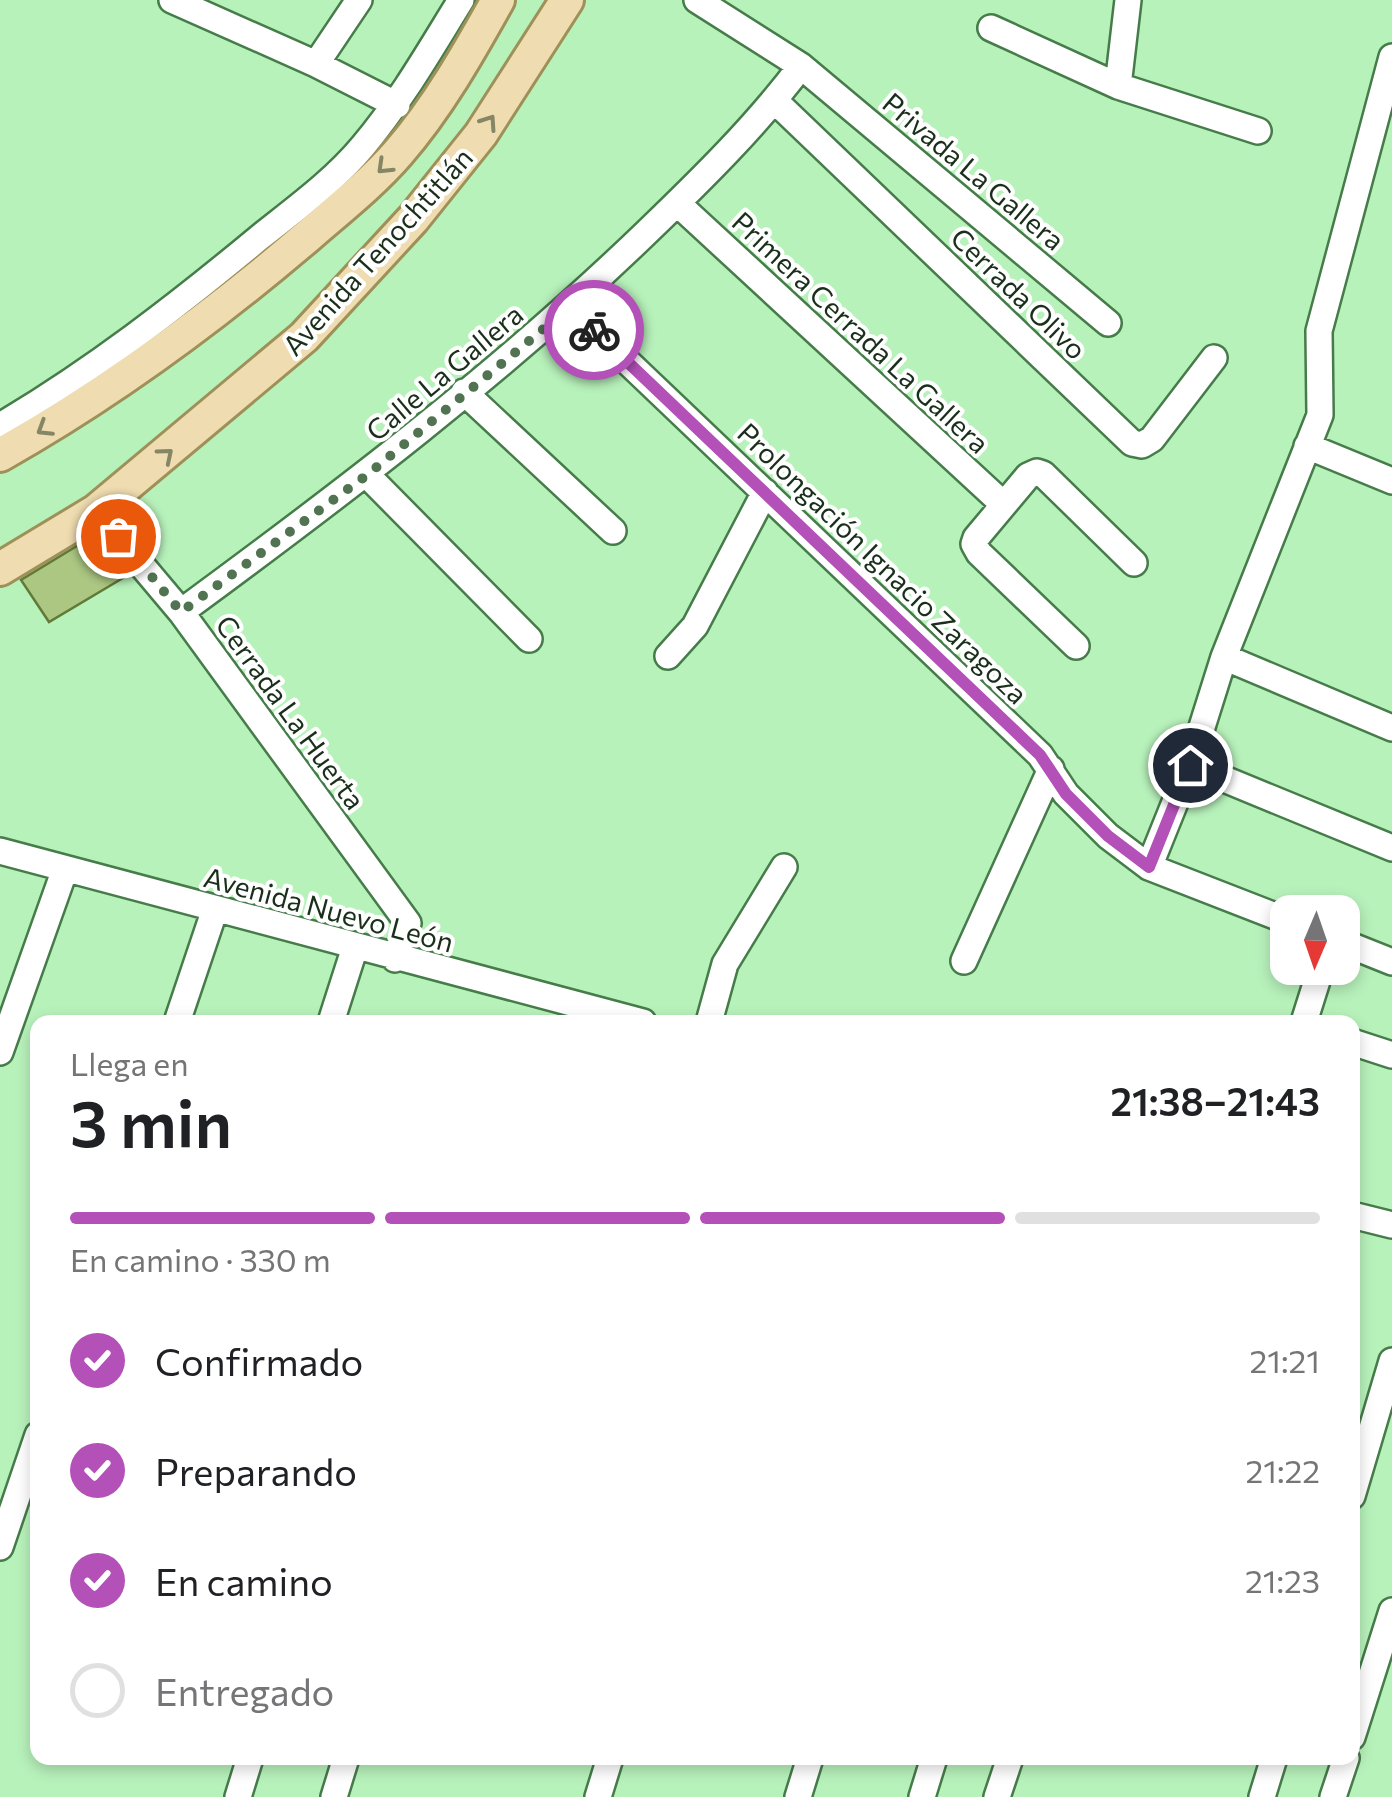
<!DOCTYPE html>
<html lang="es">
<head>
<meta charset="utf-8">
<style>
	body { margin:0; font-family:Commissioner,sans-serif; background:#f2f2f2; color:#202124; height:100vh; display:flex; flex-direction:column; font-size:38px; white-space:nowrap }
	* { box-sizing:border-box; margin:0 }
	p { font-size:32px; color:#757577 }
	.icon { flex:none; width:55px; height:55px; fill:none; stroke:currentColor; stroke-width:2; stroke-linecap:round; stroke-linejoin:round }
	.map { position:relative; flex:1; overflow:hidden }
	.details { position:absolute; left:30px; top:1015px; width:1330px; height:750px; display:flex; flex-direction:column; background:#fff; border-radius:20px; box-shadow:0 5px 15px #0003 }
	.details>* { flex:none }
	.needle { width:65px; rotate:182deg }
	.buttons { position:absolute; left:1270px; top:895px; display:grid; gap:20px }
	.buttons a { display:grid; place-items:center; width:90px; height:90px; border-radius:20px; background:#fff; box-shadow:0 5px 15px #0003; font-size:50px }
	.pin { position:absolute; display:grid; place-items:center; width:85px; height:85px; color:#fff; margin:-42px; border:5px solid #fff; border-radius:50%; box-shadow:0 2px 10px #0007 }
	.courier { position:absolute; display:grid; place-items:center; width:100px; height:100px; margin:-50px; border:8px solid #b351b8; border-radius:50%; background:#fff; color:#222; box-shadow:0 2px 12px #0007 }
	.overview em { font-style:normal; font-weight:600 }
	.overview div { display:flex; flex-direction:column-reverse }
	.overview { display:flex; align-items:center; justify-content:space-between; height:170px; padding:0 40px }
	h1 { font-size:65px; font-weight:600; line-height:75px }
	.bar { display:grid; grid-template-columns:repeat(4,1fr); gap:15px 10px; align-content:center; height:120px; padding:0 40px }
	.bar i { height:12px; border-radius:8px; background:#e0e0e0 }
	.bar .active { background:#b351b8 }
	.bar p { grid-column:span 4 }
	ol { padding:0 40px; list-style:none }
	li { display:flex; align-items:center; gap:30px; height:110px }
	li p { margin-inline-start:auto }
	li .icon { padding:10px; border-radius:50%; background:#b351b8; color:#fff; stroke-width:4 }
	li:last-child { color:#757577 }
	li i { width:55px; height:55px; border:5px solid #e0e0e0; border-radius:50% }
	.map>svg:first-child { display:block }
	.building { fill:#acc782; stroke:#627a38; stroke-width:2.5 }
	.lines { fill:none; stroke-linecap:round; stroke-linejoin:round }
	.minor-casing { stroke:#467b4a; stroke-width:30 }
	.major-casing { stroke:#9e9059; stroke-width:38 }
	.minor { stroke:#fff; stroke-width:25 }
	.major { stroke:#efdcb0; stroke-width:32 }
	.oneway { stroke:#848665 }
	.done { stroke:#517352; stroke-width:10; stroke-dasharray:0 18 }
	.route { stroke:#b351b8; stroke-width:12 }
	.labels { text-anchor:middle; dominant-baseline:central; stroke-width:8; stroke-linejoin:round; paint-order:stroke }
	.street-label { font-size:28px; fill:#192f1a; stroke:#fff }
</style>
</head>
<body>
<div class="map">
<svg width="1392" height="1797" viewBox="0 0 1392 1797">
	<rect width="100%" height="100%" fill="#b8f2bb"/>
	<path class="building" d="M 95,535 L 128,575 L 49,622 L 21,580 Z"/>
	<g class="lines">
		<g class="minor-casing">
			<path id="minor" d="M 172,0 L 316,64 L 397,105
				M 1128,0 L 1118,86 L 1258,131
				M 991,28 L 1118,86
				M 316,64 L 359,0
				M 801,66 L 1108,323
				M 775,101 L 1132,443 L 1142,445 L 1152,439 L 1214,358
				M 677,203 L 1003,504
				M 570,307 L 1040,755 L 1066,794 L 1108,836 L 1149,867 L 1288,921
				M 464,392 L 613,531
				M 0,426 C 93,371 177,306 260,237 C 295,209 334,181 363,146 C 401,101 430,50 461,0
				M 1307,446 L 1392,481
				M 367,475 L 529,639
				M 96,511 L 181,612 L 408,923 L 395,959
				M 181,612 C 343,493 502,372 646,233 C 701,180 756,126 801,66 L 697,0
				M 1076,646 L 979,553 L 974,544 L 976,538 L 1028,476 L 1037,472 L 1043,474 L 1134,563
				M 668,656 L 695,626 L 765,492
				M 1224,657 L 1392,728
				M 1190,765 L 1392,848
				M 0,851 L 643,1022
				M 1149,867 L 1190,765 L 1224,657 L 1320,415 L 1319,331 L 1392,57
				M 1342,942 L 1392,962
				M 964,961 L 1051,769
				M 177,1022 L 215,909
				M 331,1022 L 355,947
				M 709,1022 L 725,964 L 784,867
				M 1304,1022 L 1321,968
				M 1352,1042 L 1392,1055
				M 0,1052 L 65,869
				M 1352,1215 L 1392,1225
				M 1352,1496 L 1392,1361
				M 0,1547 L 38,1435
				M 1352,1737 L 1392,1611
				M 238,1797 L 250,1758
				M 334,1797 L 346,1758
				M 598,1797 L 610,1758
				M 798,1797 L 810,1758
				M 922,1797 L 934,1758
				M 997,1797 L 1010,1758
				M 1262,1797 L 1274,1758
				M 1333,1797 L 1346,1758"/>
		</g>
		<g class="major-casing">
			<path id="major" d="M 0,455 C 110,393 213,317 309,235 C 339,209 372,183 398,153 C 438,107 469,52 498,0
				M 0,569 L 96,511 L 304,337 L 413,219 L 481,134 L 567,0"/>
		</g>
		<use href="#minor" class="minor"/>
		<use href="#major" class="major"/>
	</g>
	<defs><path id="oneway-chevron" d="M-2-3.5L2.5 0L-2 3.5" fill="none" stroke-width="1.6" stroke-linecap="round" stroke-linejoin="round" transform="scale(2.5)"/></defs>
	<g class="oneway">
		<use href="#oneway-chevron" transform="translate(489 122) rotate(-56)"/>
		<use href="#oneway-chevron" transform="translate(384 167) rotate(136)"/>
		<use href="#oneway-chevron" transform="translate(44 429) rotate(148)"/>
		<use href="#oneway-chevron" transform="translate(166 455) rotate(-40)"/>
	</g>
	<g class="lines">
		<path class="done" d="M 118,536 L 181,612 L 367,475 L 570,307 L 594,330"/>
		<path class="route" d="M 594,330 L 1040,755 L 1066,794 L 1108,836 L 1149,867 L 1190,765"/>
	</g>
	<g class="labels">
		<g class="street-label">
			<text transform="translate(974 171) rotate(40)">Privada La Gallera</text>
			<text transform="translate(377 251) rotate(-48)">Avenida Tenochtitlán</text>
			<text transform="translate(1019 293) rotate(44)">Cerrada Olivo</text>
			<text transform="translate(861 332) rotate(43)">Primera Cerrada La Gallera</text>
			<text transform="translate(444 372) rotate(-40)">Calle La Gallera</text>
			<text transform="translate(883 563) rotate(44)">Prolongación Ignacio Zaragoza</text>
			<text transform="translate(291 712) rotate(54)">Cerrada La Huerta</text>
			<text transform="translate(329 909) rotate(15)">Avenida Nuevo León</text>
		</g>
	</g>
</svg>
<div class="buttons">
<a><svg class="needle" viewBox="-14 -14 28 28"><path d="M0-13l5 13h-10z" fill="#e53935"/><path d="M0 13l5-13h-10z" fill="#757577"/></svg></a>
</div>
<div class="pin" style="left:118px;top:536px;background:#ea580c"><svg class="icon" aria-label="bag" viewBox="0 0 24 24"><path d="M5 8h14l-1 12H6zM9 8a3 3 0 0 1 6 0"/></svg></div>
<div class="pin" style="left:1190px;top:765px;background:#1f2937"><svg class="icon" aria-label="home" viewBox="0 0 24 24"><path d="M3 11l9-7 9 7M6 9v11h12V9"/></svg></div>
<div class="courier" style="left:594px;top:330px"><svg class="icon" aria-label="bike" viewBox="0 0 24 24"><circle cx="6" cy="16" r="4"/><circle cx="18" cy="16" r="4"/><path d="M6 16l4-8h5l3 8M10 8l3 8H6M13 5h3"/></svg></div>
<section class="details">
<div class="overview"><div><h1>3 min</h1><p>Llega en</p></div><em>21:38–21:43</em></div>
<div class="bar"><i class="active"></i><i class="active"></i><i class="active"></i><i></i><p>En camino · 330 m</p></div>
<ol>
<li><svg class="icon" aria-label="check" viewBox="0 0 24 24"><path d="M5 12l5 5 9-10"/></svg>Confirmado<p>21:21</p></li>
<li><svg class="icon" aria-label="check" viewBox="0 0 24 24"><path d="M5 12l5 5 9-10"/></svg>Preparando<p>21:22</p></li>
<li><svg class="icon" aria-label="check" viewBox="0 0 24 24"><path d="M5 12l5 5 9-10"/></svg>En camino<p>21:23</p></li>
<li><i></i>Entregado</li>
</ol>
</section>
</div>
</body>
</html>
